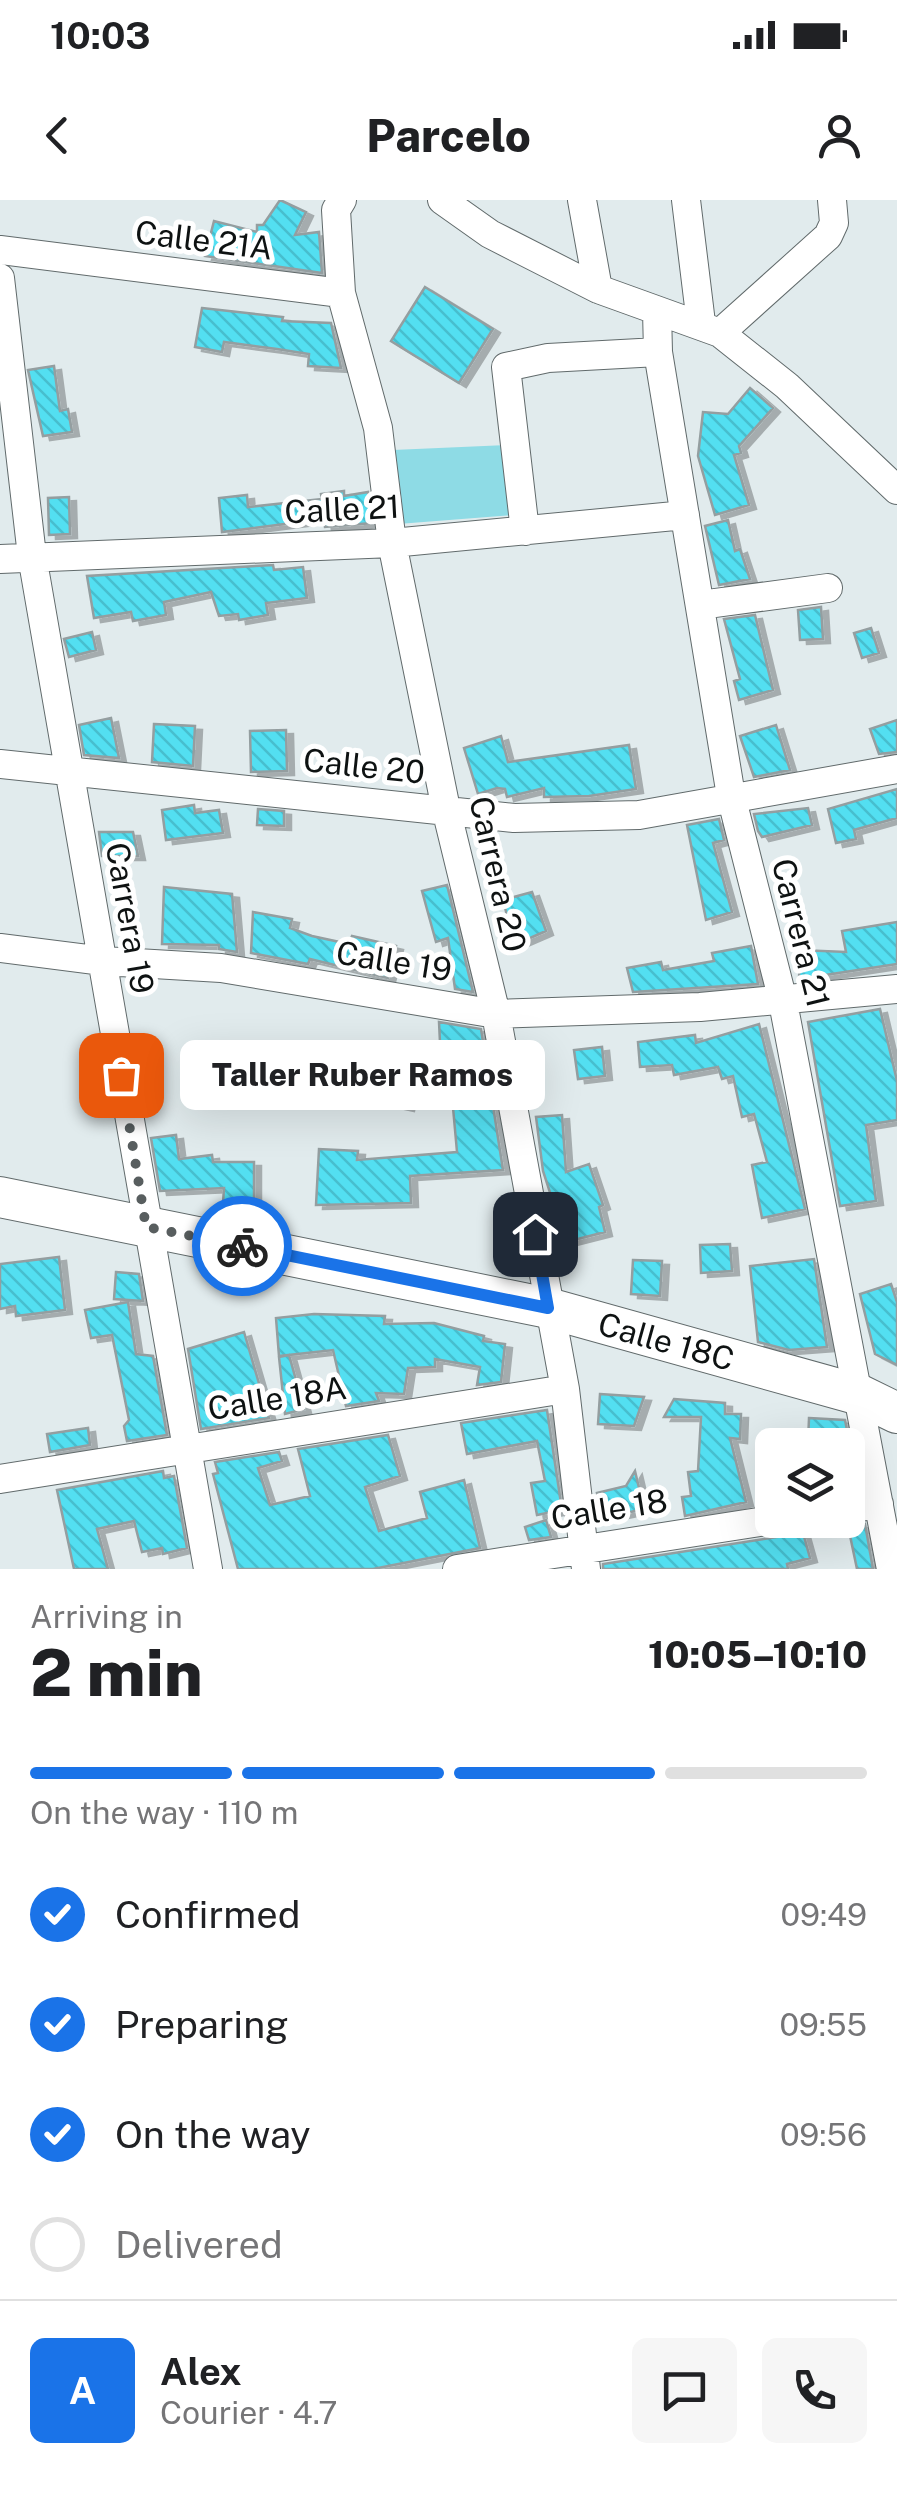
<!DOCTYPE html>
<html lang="en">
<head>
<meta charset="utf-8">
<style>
	body { margin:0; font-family:"Public Sans",sans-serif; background:#f6f6f6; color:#202124; height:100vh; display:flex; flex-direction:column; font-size:38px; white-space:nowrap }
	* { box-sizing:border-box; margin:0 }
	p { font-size:32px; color:#757577 }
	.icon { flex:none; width:55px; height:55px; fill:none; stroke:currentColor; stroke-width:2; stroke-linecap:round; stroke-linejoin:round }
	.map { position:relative; height:1369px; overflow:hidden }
	.drawer { display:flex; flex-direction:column; background:#fff; flex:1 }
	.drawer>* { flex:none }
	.controls { position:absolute; left:755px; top:1228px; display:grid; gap:20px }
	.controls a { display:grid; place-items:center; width:110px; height:110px; border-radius:15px; background:#fff; box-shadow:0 10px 40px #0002; font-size:50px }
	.pin { position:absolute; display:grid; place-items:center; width:85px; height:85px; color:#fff; margin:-42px; border-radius:20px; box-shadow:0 5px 15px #0006 }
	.courier { position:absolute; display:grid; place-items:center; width:100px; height:100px; margin:-50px; border:8px solid #1a73e8; border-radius:50%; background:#fff; color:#222; box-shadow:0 2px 12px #0007 }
	.bubble { position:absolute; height:70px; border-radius:15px; background:#fff; box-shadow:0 10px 40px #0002; font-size:32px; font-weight:800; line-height:70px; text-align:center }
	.head em { font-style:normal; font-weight:800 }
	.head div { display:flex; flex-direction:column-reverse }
	.head { display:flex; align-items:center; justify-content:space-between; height:170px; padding:0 30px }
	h1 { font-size:65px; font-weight:800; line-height:75px }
	.bar { display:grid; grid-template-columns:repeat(4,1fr); gap:15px 10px; align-content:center; height:120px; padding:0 30px }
	.bar i { height:12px; border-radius:8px; background:#e0e0e0 }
	.bar .selected { background:#1a73e8 }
	.bar p { grid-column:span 4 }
	.line { display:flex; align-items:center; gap:25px; padding:0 30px; border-top:2px solid #e0e0e0 }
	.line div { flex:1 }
	.round { display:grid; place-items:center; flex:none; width:105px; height:105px; border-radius:15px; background:#f6f6f6 }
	ol { padding:0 30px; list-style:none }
	li { display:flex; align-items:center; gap:30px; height:110px }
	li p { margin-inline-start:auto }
	li .icon { padding:10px; border-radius:50%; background:#1a73e8; color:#fff; stroke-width:4 }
	li:last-child { color:#757577 }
	li i { width:55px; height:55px; border:5px solid #e0e0e0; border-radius:50% }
	.status { display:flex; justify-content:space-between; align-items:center; height:70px; padding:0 50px; background:#fff; direction:ltr }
	.status svg { height:28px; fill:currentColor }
	header { display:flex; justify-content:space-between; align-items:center; height:130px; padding:0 30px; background:#fff; font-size:45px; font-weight:800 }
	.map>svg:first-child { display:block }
	.pitch { fill:#8edbe5 }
	.building { fill:url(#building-back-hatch); stroke:#949ea0; stroke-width:2.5; filter:url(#shadow) }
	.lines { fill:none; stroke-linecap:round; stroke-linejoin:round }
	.minor-casing { stroke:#616a6b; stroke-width:30 }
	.secondary-casing { stroke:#616a6b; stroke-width:42 }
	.minor { stroke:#fff; stroke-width:28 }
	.secondary { stroke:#fff; stroke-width:40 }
	.done { stroke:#585e5f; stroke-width:10; stroke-dasharray:0 18 }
	.route { stroke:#1a73e8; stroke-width:12 }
	.labels { text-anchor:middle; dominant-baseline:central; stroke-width:10; stroke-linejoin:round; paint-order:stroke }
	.street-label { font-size:32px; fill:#0e1212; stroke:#fff }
</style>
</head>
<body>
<div class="status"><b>10:03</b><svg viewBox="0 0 49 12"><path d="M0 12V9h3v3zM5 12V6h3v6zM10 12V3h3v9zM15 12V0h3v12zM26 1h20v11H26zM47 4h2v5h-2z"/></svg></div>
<header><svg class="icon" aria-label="back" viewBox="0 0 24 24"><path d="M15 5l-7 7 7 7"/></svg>Parcelo<svg class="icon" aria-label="person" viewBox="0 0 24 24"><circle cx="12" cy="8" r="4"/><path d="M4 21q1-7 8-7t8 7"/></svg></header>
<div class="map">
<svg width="897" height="1369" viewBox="0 0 897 1369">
	<defs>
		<pattern id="building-back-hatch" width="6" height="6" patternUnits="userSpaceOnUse" patternTransform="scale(2.5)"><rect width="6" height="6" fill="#52dff1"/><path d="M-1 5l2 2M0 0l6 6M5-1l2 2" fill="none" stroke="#46bece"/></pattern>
		<filter id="shadow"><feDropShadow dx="7" dy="4" stdDeviation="0" flood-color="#0004"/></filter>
	</defs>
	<rect width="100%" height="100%" fill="#e1ebed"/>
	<path class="pitch" d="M 507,245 L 513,315 L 398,324 L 393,250 Z"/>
	<path class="building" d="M 280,0 L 306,12 L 295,35 L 319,32 L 322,73 L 205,56 L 214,21 L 257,32 L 257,25 L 263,25 Z
		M 425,87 L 493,129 L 459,183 L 391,141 Z
		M 202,108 L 283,117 L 282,121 L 331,123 L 341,168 L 308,166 L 309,154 L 277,149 L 224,142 L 222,152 L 195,147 Z
		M 54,166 L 60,211 L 68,209 L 72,232 L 43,236 L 28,170 Z
		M 750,188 L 773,208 L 739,246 L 741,253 L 734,255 L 749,305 L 715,315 L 698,256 L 703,212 L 728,214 Z
		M 344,291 L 344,296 L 368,292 L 372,323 L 325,327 L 324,319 L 222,332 L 219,298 L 247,295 L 248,307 L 322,299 L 321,294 Z
		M 69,297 L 70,334 L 49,335 L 48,298 Z
		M 728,320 L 735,351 L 740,349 L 750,379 L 719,385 L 705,326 Z
		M 273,365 L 274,370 L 303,367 L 307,398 L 266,403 L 268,415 L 239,420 L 238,414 L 219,416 L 211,392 L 164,402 L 166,415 L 133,421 L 131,412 L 94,418 L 87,376 Z
		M 821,407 L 823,439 L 800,440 L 798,410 Z
		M 755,415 L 773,490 L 739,500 L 734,481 L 740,479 L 724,419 Z
		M 871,428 L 879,453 L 862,458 L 854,433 Z
		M 92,432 L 96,450 L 69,457 L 64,439 Z
		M 111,518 L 119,558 L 84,555 L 79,525 Z
		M 897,520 L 897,552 L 879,554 L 870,529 Z
		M 154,524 L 195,526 L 193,566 L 152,562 Z
		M 776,525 L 790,570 L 754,577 L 740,536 Z
		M 286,530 L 287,571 L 251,572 L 250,531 Z
		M 501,536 L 508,562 L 629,545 L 636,589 L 589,596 L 544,597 L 544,588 L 507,597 L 505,589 L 497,588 L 478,594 L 464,548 Z
		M 897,589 L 897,618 L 854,630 L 856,639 L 836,643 L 828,609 Z
		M 194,605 L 195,613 L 219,610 L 223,633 L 166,640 L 162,610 Z
		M 808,608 L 812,625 L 762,637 L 758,631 L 754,614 Z
		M 258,609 L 284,611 L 284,626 L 257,625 Z
		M 719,619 L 724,640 L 713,643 L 732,712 L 706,720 L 687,625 Z
		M 99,632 L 133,632 L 138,656 L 102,656 Z
		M 447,685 L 473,792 L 455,789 L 448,738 L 436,742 L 422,691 Z
		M 164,687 L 232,694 L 237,752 L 219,749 L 219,745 L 162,744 Z
		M 532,692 L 546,731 L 521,742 L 519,738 L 513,739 L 503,700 Z
		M 253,712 L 292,719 L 290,728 L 312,736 L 349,744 L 352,736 L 396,746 L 388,778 L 310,759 L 308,764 L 251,753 Z
		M 897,722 L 897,764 L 799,779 L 800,750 L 846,752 L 842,731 Z
		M 751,746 L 758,784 L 633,792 L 627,768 L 661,762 L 663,770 L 714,761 L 712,753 Z
		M 880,809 L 897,881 L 897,920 L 866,925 L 876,1001 L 840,1006 L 808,822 Z
		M 439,822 L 481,829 L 503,970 L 410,976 L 411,1003 L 316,1005 L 319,949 L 358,951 L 357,960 L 457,952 L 449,863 L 441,863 Z
		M 759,824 L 805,1009 L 762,1018 L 752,965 L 767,962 L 754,914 L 742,917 L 733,876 L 722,879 L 718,867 L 674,875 L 672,865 L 640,867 L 638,842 L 695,835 L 696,843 Z
		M 602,847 L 605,876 L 578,879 L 574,850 Z
		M 391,869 L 414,874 L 407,907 L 384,902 Z
		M 562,915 L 566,972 L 589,964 L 603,1005 L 599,1007 L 605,1032 L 566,1042 L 543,971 L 536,917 Z
		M 176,935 L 179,959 L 212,955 L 213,962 L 254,962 L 254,1003 L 223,1003 L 224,988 L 160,991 L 151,938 Z
		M 730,1044 L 732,1071 L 701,1073 L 700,1045 Z
		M 59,1057 L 65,1110 L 16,1116 L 15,1106 L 0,1109 L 0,1064 Z
		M 814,1059 L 827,1147 L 789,1150 L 758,1142 L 750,1066 Z
		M 633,1060 L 662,1061 L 660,1096 L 631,1094 Z
		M 116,1072 L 139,1074 L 143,1101 L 114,1099 Z
		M 891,1084 L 897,1102 L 897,1165 L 875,1154 L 860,1094 Z
		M 128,1102 L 136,1154 L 153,1156 L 167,1235 L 127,1241 L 124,1226 L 129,1220 L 112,1135 L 91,1138 L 85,1110 Z
		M 314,1114 L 385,1116 L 384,1124 L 434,1123 L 484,1136 L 483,1141 L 505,1144 L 501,1182 L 477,1185 L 480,1167 L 435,1159 L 435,1167 L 408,1168 L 404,1194 L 376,1193 L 379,1201 L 346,1206 L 333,1150 L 279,1156 L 276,1118 Z
		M 244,1132 L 269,1218 L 201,1229 L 188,1149 Z
		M 289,1155 L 304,1209 L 285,1214 L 279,1157 Z
		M 600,1194 L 644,1197 L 634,1226 L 598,1224 Z
		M 674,1199 L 725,1203 L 725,1214 L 741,1214 L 740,1239 L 730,1238 L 746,1302 L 685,1316 L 682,1297 L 691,1296 L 688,1272 L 698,1271 L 701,1217 L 664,1217 Z
		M 547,1210 L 562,1310 L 537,1315 L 531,1283 L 545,1281 L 537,1241 L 467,1254 L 461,1223 Z
		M 809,1218 L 845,1220 L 850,1245 L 808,1243 Z
		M 88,1228 L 90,1245 L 50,1252 L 47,1234 Z
		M 388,1235 L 400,1276 L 365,1287 L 379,1331 L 427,1318 L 420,1292 L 464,1280 L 480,1348 L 373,1369 L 238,1369 L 213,1274 L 218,1273 L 215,1262 L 279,1252 L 282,1261 L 258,1268 L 270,1305 L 310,1296 L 298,1249 Z
		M 163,1271 L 164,1278 L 174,1276 L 187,1348 L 163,1354 L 162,1348 L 142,1352 L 134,1321 L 97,1329 L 108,1369 L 74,1369 L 57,1290 Z
		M 635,1271 L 644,1309 L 603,1318 L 597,1293 L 626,1286 Z
		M 546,1320 L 551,1337 L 529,1340 L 525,1327 Z
		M 865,1324 L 873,1369 L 857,1369 L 848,1326 Z
		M 803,1333 L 810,1358 L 787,1364 L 788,1369 L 603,1369 L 603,1364 Z"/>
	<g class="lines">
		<g class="minor-casing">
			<path id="minor" d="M 342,0 L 336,10 L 341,93 L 378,228 L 392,343 L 446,609 L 496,814 L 565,1189 L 586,1369
				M 442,0 L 490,34 L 598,89 L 720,133 L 787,186 L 897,290
				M 582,0 L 598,89
				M 686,0 L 701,123
				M 0,50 L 341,93
				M 0,78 L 32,356 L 208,1369
				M 657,111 L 658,152 L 731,596 L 782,797 L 891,1369
				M 720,133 L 828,36 L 834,23 L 832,0
				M 525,331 L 506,167 L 548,158 L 658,152
				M 0,359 L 392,343 L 685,315
				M 700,405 L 828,388
				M 0,564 L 514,618 L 639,615 L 897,569
				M 0,748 L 103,761 L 221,768 L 496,814 L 700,807 L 897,789
				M 0,1279 L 565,1189
				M 848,1309 L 879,1304
				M 457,1369 L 772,1320"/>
		</g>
		<g class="secondary-casing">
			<g id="secondary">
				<path id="s1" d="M 0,997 L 548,1108 L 860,1195 L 897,1213"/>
			</g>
		</g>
		<use href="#minor" class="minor"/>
		<use href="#secondary" class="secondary"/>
	</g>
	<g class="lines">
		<path class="done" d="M 121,875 L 146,1027 L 242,1046"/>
		<path class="route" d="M 242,1046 L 548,1108 L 535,1034"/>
	</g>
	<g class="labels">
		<g class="street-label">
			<text transform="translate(204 40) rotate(7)">Calle 21A</text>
			<text transform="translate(342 309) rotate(-3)">Calle 21</text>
			<text transform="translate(364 566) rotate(6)">Calle 20</text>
			<text transform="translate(498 674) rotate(77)">Carrera 20</text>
			<text transform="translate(130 718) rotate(80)">Carrera 19</text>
			<text transform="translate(801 733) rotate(76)">Carrera 21</text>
			<text transform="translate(394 761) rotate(9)">Calle 19</text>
			<text stroke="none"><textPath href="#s1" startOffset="682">Calle 18C</textPath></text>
			<text transform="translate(277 1198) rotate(-9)">Calle 18A</text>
			<text transform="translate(609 1309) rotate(-9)">Calle 18</text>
		</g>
	</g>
</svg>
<div class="controls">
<a><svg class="icon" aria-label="layers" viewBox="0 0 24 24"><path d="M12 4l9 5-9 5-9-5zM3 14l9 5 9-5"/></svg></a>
</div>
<div class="pin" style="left:121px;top:875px;background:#ea580c"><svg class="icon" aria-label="bag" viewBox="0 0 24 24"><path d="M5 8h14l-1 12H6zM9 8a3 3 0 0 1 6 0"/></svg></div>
<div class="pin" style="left:535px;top:1034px;background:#1f2937"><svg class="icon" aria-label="home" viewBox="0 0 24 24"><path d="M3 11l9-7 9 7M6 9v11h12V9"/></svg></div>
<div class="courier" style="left:242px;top:1046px"><svg class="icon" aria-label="bike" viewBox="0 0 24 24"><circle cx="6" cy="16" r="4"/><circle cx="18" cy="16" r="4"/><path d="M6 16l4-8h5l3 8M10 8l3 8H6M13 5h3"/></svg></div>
<div class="bubble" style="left:180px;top:840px;width:365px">Taller Ruber Ramos</div>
</div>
<section class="drawer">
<div class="head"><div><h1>2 min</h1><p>Arriving in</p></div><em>10:05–10:10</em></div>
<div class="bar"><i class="selected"></i><i class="selected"></i><i class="selected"></i><i></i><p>On the way · 110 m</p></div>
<ol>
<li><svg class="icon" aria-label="check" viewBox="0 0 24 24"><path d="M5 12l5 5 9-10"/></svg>Confirmed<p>09:49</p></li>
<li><svg class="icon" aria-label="check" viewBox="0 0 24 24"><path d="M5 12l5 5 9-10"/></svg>Preparing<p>09:55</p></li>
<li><svg class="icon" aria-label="check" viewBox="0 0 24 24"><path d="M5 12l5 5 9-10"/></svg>On the way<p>09:56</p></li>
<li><i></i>Delivered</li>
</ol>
<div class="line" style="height:180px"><b class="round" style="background:#1a73e8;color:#fff">A</b><div><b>Alex</b><p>Courier · 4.7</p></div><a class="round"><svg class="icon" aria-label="chat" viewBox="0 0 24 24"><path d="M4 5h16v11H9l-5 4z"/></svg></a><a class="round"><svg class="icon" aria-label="phone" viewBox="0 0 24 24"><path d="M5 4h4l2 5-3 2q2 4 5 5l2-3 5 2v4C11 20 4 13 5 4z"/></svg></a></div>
</section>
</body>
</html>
